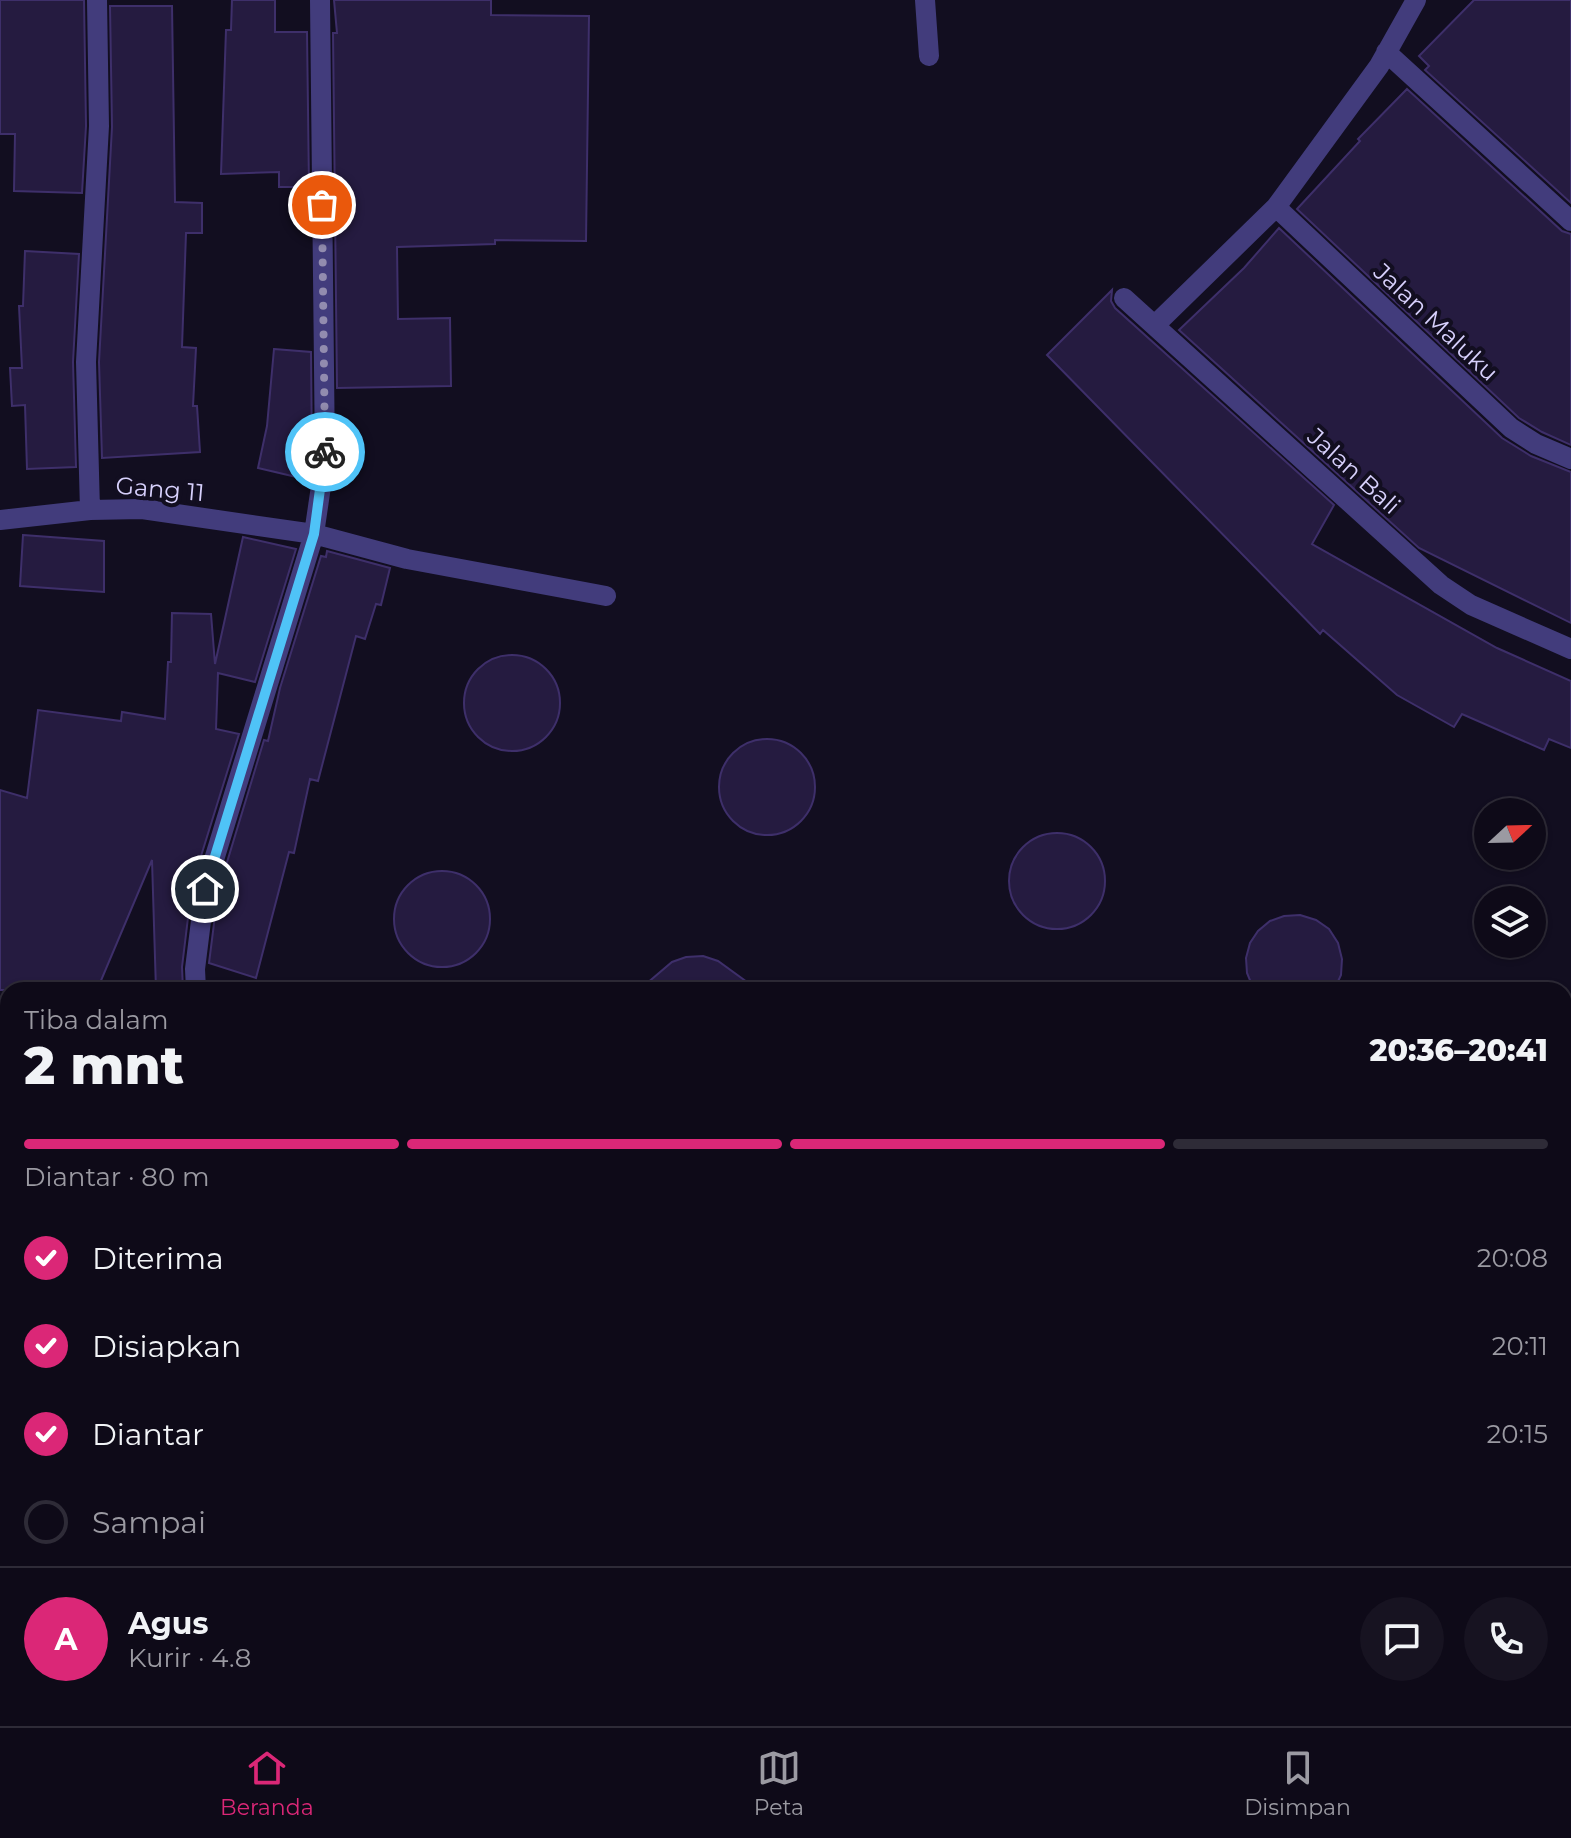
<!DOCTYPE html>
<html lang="id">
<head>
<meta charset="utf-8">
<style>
	body { margin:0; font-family:Montserrat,sans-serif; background:#171321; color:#f1f3f6; height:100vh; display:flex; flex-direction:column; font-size:30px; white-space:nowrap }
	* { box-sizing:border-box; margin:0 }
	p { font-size:26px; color:#9b9aa2 }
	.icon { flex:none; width:44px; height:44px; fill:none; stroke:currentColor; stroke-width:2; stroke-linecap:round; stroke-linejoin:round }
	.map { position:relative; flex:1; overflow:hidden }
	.panel { position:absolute; left:0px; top:982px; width:1572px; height:744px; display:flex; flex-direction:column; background:#0e0a18; border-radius:24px 24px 0 0; box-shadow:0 2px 6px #0004,0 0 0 2px #2e2b37 }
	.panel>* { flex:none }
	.needle { width:52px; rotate:68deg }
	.fabs { position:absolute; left:1474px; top:798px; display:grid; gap:16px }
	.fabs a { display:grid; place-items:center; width:72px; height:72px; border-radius:50%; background:#0e0a18; box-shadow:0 2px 6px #0004,0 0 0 2px #2e2b37; font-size:40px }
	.pin { position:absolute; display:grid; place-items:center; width:68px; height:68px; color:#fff; margin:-34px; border:4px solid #fff; border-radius:50%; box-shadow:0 2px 8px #0007 }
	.courier { position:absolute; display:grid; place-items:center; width:80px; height:80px; margin:-40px; border:6px solid #4fc3f7; border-radius:50%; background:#fff; color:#222; box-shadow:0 2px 10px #0007 }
	.headline em { font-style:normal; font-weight:800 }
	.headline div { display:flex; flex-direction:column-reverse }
	.headline { display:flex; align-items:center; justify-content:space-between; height:136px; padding:0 24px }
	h1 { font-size:52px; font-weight:800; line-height:60px }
	.bar { display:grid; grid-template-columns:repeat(4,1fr); gap:12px 8px; align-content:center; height:96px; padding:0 24px }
	.bar i { height:10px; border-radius:6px; background:#2e2b37 }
	.bar .selected { background:#db2777 }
	.bar p { grid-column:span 4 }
	.line { display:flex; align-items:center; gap:20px; padding:0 24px; border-top:2px solid #2e2b37 }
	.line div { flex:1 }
	.round { display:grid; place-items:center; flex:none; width:84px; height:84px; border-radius:42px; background:#171321 }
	ol { padding:0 24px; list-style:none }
	li { display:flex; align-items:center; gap:24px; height:88px }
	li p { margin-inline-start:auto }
	li .icon { padding:8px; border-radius:50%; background:#db2777; color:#fff; stroke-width:4 }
	li:last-child { color:#9b9aa2 }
	li i { width:44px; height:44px; border:4px solid #2e2b37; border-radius:50% }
	.dock { display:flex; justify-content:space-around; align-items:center; height:112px; border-top:2px solid #2e2b37; background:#0e0a18; font-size:22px; color:#9b9aa2 }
	.dock a { display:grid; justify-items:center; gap:4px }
	.dock .selected { color:#db2777 }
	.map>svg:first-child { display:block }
	.building { fill:#251b40; stroke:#3e2f6a; stroke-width:2 }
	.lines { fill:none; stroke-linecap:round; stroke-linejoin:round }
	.path { stroke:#35abaa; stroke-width:5; stroke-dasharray:4 6; stroke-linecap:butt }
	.minor { stroke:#423c7c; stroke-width:20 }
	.done { stroke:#928caf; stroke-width:8; stroke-dasharray:0 14.4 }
	.route { stroke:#4fc3f7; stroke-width:10 }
	.labels { text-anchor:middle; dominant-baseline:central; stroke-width:8; stroke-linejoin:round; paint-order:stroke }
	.street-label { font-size:24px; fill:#d7d0fc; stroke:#120e20 }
</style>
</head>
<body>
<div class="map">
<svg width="1571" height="1726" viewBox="0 0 1571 1726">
	<rect width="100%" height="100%" fill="#120e20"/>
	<path class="building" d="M 0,0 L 84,0 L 86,126 L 82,193 L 14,191 L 15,134 L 0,134 Z
		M 232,0 L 275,0 L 275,32 L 307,32 L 309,187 L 279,187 L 279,172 L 221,174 L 226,30 L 231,30 Z
		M 334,0 L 491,0 L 491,15 L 589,16 L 586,241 L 495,240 L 495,244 L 397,247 L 398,319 L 450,318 L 451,386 L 337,388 L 333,33 L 337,33 Z
		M 1474,0 L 1571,0 L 1571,203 L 1425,70 L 1429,66 L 1419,56 Z
		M 110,6 L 172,6 L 175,202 L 202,203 L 202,233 L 186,233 L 182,347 L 196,348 L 193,406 L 197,406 L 200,452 L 102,458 L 99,362 L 112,127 Z
		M 1407,89 L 1562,231 L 1571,234 L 1571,445 L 1542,432 L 1519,418 L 1297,209 L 1360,141 L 1358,139 Z
		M 1279,228 L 1502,438 L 1531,456 L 1571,472 L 1571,623 L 1419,548 L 1179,330 L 1244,268 Z
		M 25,251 L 79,254 L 73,362 L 76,467 L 27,469 L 25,405 L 12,406 L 10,368 L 22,368 L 19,306 L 23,306 Z
		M 1112,290 L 1111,301 L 1115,308 L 1334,505 L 1312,544 L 1497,648 L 1571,681 L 1571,748 L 1549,739 L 1544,750 L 1462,714 L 1454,727 L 1397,695 L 1323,630 L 1320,634 L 1289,602 L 1047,355 Z
		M 274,349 L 311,352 L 312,458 L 309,480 L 258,468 L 267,426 Z
		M 23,535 L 104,541 L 104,592 L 20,586 Z
		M 243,537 L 296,549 L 255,682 L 218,673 L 216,729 L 239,734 L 192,885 L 182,967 L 183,990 L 156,990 L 152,860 L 97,990 L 0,990 L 0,790 L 27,798 L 38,710 L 121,721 L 122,712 L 165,719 L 168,662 L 171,662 L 172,613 L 211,614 L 215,664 Z
		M 327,551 L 390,568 L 381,605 L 376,604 L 365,639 L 356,636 L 318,781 L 310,779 L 294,853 L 289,852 L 256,978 L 209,963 L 218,892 L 264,740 L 268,741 L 280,688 L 321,556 L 326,557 Z
		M464 703a48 48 0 1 1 96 0a48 48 0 1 1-96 0Z
		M719 787a48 48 0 1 1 96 0a48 48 0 1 1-96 0Z
		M1009 881a48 48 0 1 1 96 0a48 48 0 1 1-96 0Z
		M394 919a48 48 0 1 1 96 0a48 48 0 1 1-96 0Z
		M 1300,915 L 1316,920 L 1329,929 L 1338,943 L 1342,959 L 1341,975 L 1334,990 L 1254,990 L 1247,973 L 1246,958 L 1250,943 L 1258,931 L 1270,921 L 1284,916 Z
		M 703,956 L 718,961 L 758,990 L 639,990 L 672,962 L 686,957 Z"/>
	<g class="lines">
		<path class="path" d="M 1564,1358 L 1571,1349"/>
		<path class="minor" d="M 925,0 L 929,56
			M 1386,52 L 1571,221
			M 1276,207 L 1511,428 L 1536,444 L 1571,459
			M 1124,298 L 1441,585 L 1471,605 L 1571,649
			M 1155,325 L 1276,207 L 1379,66 L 1416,0
			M 90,510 L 86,362 L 99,126 L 97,0
			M 0,520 L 90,510 L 142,509 L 314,534 L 407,559 L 606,596
			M 196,990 L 195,969 L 205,889 L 314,534 L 325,459 L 320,0
			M 0,1200 L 8,1203
			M 1325,1718 L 1342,1726
			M 1203,1726 L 1207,1718"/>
	</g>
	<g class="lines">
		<path class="done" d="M 322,205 L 325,452"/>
		<path class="route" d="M 205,889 L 314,534 L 325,452"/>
	</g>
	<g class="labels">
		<g class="street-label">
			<text transform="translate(1436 322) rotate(43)">Jalan Maluku</text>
			<text transform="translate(1354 471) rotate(42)">Jalan Bali</text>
			<text transform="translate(160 489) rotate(5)">Gang 11</text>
		</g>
	</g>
</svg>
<div class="fabs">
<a><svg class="needle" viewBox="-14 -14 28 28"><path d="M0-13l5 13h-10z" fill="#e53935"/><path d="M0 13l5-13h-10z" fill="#9b9aa2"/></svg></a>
<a><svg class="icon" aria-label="layers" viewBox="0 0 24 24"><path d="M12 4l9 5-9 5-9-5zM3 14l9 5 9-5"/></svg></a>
</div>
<div class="pin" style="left:322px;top:205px;background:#ea580c"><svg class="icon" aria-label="bag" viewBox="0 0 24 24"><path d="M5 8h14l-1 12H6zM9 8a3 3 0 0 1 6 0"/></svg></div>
<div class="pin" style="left:205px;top:889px;background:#1f2937"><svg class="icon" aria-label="home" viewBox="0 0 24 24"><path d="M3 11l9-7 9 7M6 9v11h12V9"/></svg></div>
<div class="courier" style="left:325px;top:452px"><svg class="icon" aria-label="bike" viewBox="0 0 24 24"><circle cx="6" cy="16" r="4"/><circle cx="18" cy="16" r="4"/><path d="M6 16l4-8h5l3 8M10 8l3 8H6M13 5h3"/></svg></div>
<section class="panel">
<div class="headline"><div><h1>2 mnt</h1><p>Tiba dalam</p></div><em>20:36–20:41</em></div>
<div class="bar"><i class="selected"></i><i class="selected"></i><i class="selected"></i><i></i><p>Diantar · 80 m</p></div>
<ol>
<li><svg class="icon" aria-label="check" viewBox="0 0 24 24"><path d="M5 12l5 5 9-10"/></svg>Diterima<p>20:08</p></li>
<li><svg class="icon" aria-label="check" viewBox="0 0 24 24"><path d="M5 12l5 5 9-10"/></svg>Disiapkan<p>20:11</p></li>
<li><svg class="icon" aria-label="check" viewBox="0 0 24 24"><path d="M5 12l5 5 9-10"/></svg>Diantar<p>20:15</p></li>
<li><i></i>Sampai</li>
</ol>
<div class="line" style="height:144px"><b class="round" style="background:#db2777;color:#fff">A</b><div><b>Agus</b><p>Kurir · 4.8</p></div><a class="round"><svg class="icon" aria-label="chat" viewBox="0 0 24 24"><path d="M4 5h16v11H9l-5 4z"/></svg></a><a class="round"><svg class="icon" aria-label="phone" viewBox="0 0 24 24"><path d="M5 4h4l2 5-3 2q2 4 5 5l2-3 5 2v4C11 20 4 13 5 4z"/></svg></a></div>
</section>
</div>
<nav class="dock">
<a class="selected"><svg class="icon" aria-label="home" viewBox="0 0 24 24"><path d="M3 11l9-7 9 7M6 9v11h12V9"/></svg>Beranda</a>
<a><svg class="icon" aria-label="map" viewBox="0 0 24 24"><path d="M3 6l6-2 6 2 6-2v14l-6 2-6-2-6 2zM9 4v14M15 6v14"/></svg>Peta</a>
<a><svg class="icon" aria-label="saved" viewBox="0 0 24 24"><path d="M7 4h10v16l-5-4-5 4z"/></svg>Disimpan</a>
</nav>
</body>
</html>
